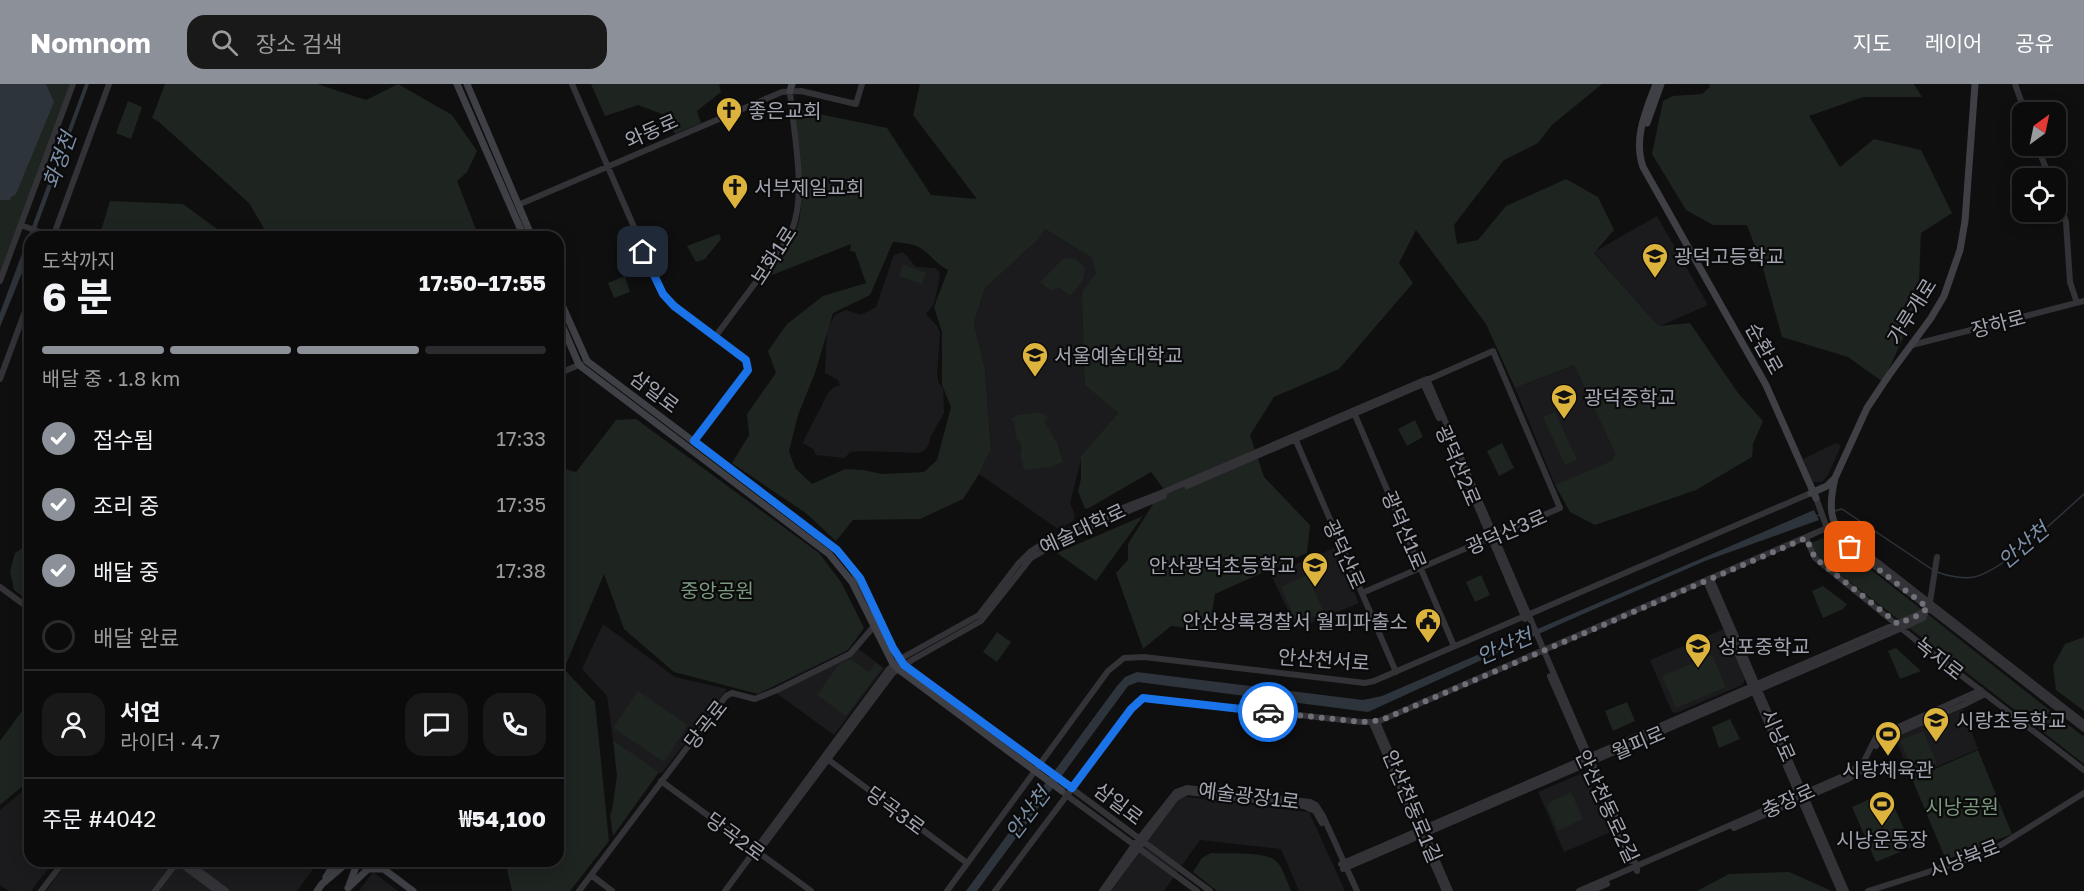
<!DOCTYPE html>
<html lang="ko">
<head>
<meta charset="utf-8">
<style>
	body { margin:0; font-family:"Golos Text","Noto Sans KR",sans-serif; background:#19191a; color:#f1f3f6; height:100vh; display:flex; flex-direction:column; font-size:22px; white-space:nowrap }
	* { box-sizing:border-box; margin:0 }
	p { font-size:20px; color:#9a9b9d }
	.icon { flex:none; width:33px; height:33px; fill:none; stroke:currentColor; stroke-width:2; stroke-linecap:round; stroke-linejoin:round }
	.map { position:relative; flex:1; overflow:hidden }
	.sheet { position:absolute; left:24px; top:147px; width:540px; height:636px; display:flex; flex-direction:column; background:#0b0b0c; border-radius:18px; box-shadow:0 3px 15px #0003,0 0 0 2px #2b2b2d }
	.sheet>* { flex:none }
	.needle { width:39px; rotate:33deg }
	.buttons { position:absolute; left:2012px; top:18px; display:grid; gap:12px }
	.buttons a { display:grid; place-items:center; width:54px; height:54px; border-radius:12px; background:#0b0b0c; box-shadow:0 3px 15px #0003,0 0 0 2px #2b2b2d; font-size:30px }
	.pin { position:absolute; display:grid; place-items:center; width:51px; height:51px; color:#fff; margin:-26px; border-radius:12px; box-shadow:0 3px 9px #0006 }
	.courier { position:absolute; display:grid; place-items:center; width:60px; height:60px; margin:-30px; border:4px solid #1a73e8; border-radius:50%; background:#fff; color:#222; box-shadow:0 2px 8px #0007 }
	.headline em { font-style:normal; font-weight:700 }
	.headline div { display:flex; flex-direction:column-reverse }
	.headline { display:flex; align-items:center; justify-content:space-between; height:102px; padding:0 18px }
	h1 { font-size:39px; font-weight:700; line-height:45px }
	.bar { display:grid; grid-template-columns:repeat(4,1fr); gap:9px 6px; align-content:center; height:72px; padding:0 18px }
	.bar i { height:8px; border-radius:4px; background:#2b2b2d }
	.bar .selected { background:#8c9099 }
	.bar p { grid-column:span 4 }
	.line { display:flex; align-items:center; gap:15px; padding:0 18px; border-top:2px solid #2b2b2d }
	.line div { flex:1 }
	.round { display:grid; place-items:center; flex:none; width:63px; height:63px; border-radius:18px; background:#19191a }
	ol { padding:0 18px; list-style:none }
	li { display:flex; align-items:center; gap:18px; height:66px }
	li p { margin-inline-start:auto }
	li .icon { padding:6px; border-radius:50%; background:#8c9099; color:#fff; stroke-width:4 }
	li:last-child { color:#9a9b9d }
	li i { width:33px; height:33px; border:3px solid #2b2b2d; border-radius:50% }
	header { display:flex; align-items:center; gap:36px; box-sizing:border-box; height:84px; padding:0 30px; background:#8c9099; color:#fff }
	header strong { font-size:28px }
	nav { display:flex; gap:33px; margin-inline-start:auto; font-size:21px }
	.search { width:420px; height:54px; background:#19191a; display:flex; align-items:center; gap:15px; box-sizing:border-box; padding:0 21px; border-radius:18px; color:#9a9b9d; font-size:22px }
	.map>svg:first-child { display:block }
	.built { fill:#1b1b1d }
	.green { fill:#1e241f; fill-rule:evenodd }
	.water { fill:#2e343b }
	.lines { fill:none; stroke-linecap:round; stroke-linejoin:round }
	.stream { stroke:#2e343b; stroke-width:1.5 }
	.tertiary { stroke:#333337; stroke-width:6 }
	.secondary { stroke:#3f4045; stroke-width:7 }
	.done { stroke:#6f7078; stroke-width:6; stroke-dasharray:0 10.8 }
	.route { stroke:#1a73e8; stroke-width:8 }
	.labels { text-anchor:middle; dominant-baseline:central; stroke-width:4.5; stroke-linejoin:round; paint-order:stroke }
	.poi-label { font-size:20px; fill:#a2a5b0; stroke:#0a0a0b; text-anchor:start }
	.street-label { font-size:20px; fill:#a2a5b0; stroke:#0a0a0b }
	.park-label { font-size:20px; fill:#7b997f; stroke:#0a0a0b }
	.water-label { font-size:21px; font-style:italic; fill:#7c90a8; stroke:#0a0a0b }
</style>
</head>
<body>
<header>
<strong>Nomnom</strong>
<div class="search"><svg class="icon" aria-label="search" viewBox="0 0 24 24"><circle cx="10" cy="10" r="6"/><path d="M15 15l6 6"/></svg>장소 검색</div>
<nav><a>지도</a><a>레이어</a><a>공유</a></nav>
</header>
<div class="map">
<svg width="2084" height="807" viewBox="0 0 2084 807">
	<rect width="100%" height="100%" fill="#0f0f10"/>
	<path class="built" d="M 1657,132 L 1708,221 L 1658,243 L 1594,168 Z
		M 1045,145 L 1092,174 L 1097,189 L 1118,329 L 1082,372 L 1070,419 L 1075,431 L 1074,437 L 1058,445 L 979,390 L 991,364 L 985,286 L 974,239 L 985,204 Z
		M 902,168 L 906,171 L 916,183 L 935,184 L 939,187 L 940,192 L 934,220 L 926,230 L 938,243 L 940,250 L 937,292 L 939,299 L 943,305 L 944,329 L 931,352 L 929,360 L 925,366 L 920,369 L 863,367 L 851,368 L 844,374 L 816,371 L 813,365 L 803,359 L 805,354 L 828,309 L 834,303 L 840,301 L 838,296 L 825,289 L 827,245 L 835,231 L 846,226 L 861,231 L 876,223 L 892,176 L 894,171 Z
		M 1574,281 L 1615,369 L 1614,376 L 1555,401 L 1515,304 Z
		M 1836,359 L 1841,362 L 1828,391 L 1822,398 L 1813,398 L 1803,375 Z
		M 1334,464 L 1359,519 L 1297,545 L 1271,491 Z
		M 603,540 L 675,593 L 727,605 L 661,690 L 613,656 L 607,612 L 582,585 Z
		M 1724,545 L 1745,595 L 1742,601 L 1676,629 L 1672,628 L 1650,576 Z
		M 857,564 L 884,584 L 834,651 L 776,609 Z
		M 1963,625 L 1978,665 L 1911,694 L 1895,653 Z
		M 1585,688 L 1611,748 L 1564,768 L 1538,708 Z
		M 30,701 L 30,777 L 54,777 L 31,807 L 9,807 L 0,801 L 0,726 Z
		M 1181,712 L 1309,728 L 1345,807 L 1299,807 L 1281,765 L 1200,756 L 1164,807 L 1111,807 Z
		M 68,777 L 319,777 L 297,807 L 46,807 Z
		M 373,788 L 398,807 L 359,807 Z"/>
	<path class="green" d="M 0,0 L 71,0 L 0,193 Z
		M 165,0 L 317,0 L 366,16 L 398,0 L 452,31 L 477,67 L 467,88 L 457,97 L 479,153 L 269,153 L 249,119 L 159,38 L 152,34 Z
		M 591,0 L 719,0 L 721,8 L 697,27 L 701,39 L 675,50 L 662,30 L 638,21 L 605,32 Z
		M 920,0 L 1602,0 L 1552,41 L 1538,59 L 1504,76 L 1454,141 L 1457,160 L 1478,156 L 1506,122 L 1566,95 L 1598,113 L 1614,146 L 1594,169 L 1658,242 L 1690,239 L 1738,309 L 1763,337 L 1753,360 L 1752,373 L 1696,406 L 1595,441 L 1570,428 L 1555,401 L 1613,376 L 1615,369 L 1574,281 L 1515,304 L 1486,240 L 1416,146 L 1399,179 L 1413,199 L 1339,285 L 1274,313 L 1250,351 L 1264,393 L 1310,441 L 1307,469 L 1215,510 L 1209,547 L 1171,542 L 1143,565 L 1116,489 L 1128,476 L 1128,460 L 1163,404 L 1151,388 L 1089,424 L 1085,425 L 1078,407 L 1081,395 L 1081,372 L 1118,329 L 1085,301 L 1082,208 L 1096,189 L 1092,174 L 1045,145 L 1037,156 L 985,204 L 974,239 L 985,286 L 991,365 L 979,390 L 963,415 L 920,435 L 853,436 L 836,457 L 807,430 L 732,379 L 749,351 L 747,330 L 776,289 L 768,267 L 787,240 L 823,212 L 866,199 L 855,168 L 850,167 L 851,160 L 762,195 C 774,178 792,160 798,140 C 806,114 797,54 795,25 L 887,44 L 931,111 L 977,115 L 913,31 ZM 893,158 C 903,159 913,159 922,165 C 932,172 935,179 948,186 L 934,223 L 942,248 L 942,301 L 951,323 L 937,376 L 924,388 L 882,390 L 863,386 L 845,385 L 812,400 L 795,384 L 789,367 L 798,331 L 815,289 L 833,229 L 870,211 Z
		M 1709,0 L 1914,0 L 1922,13 L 1863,13 L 1809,32 L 1840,83 L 1874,55 L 1921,66 L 1952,129 L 1921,149 L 1918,221 L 1883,298 L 1848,273 L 1782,253 L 1762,181 L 1747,141 L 1713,141 L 1686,126 L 1652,70 L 1663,17 L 1673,12 L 1702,10 L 1710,3 Z
		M 128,17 L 142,23 L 131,55 L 116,49 Z
		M 110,117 L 183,120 L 228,153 L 102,153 L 100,150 Z
		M 719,150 L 721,155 L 705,175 L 696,178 L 687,162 Z
		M 1064,174 L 1076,175 L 1085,184 L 1083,196 L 1070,212 L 1059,203 L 1051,207 L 1040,198 Z
		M 903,180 L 926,189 L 922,200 L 899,192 Z
		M 625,192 L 630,208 L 614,214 L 608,199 Z
		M 1555,328 L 1577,376 L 1565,381 L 1543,333 Z
		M 1034,329 L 1040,329 L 1048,333 L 1044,337 L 1057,359 L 1063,378 L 1050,383 L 1024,386 L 1020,369 L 1022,366 L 1020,358 L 1017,356 L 1014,338 L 1010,335 L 1018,331 Z
		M 636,335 L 819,469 L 841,498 L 864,544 L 848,566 L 758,610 L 674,588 L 624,545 L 604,490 L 564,585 L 595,618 L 609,757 L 570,807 L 512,807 L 505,777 L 558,777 L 558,383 L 576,388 L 616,336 Z
		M 1415,336 L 1423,353 L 1407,362 L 1398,345 Z
		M 1502,359 L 1514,384 L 1499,392 L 1487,367 Z
		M 1143,432 L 1096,497 L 1057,469 Z
		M 1828,452 L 2084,653 L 2084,680 L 1818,473 L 1811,459 Z
		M 30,459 L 30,518 L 14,506 L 10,487 L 15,469 Z
		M 1307,491 L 1324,528 L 1297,540 L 1281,503 Z
		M 1481,491 L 1490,511 L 1475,518 L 1466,498 Z
		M 1823,502 L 1847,520 L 1843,525 L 1823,534 L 1812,507 Z
		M 997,548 L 1011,558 L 997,578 L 983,568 Z
		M 2084,553 L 2084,627 L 2056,606 L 2053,582 L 2065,560 Z
		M 1896,564 L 1921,587 L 1900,595 L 1888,567 Z
		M 1712,571 L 1726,603 L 1676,624 L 1662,592 Z
		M 851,575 L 869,588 L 876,579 L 882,584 L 846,632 L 817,611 L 839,580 Z
		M 638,607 L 688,641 L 664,678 L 613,644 Z
		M 30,616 L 30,696 L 0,721 L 0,657 Z
		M 1627,618 L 1635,637 L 1613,647 L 1605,627 Z
		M 1730,635 L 1740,655 L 1719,664 L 1712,643 Z
		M 1923,647 L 1937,680 L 1914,689 L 1900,656 Z
		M 613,656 L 659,688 L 613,752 L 610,731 L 612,726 L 617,692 Z
		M 1978,666 L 2012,750 L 1946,776 L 1912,695 Z
		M 1887,707 L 1912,763 L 1876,778 L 1852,723 Z
		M 1571,708 L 1583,735 L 1558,747 L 1547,724 L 1550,718 Z
		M 1211,769 C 1226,770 1265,767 1276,777 C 1283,783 1287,798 1291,807 L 1217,807 L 1193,788 L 1202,774 Z
		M 1789,788 L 1832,807 L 1697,807 L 1729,790 Z"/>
	<path class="water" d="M 0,0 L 46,0 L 54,18 L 16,110 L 11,113 L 10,116 L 0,116 Z
		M 85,0 L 89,0 L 33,153 L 30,153 L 26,179 L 0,243 L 0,229 Z
		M 1814,426 L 1819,436 L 1705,477 L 1565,538 L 1368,628 L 1138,598 L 1128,602 L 977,807 L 966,807 L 1117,602 L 1125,593 L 1137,588 L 1363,616 L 1382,612 Z"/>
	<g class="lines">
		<path class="stream" d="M 1834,427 L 1842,425 L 1933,486
			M 1816,432 L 1820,431
			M 1937,488 C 1947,492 1963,495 1974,493 C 2003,487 2059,432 2084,410"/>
		<path class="tertiary" d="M 572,0 L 663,210 L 682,228 L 746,276 L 748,286 L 694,357
			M 2015,0 L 2025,28
			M 2037,62 L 2050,94
			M 2055,105 L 2066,138 L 2070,198 L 2077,219
			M 518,121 L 782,8 L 801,7 L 856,20 L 862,0
			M 21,141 L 53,153
			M 53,153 L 109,0
			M 0,197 L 73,0
			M 715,253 L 785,159 C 811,121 793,52 790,7
			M 1912,261 L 2084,217
			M 558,290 L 581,280
			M 0,295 L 30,214
			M 1422,297 L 1439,334
			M 1355,331 L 1454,562
			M 1294,352 L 1396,588
			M 1468,401 L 1525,535
			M 1187,402 L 1428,298
			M 1816,414 L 1827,444 L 1833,450 L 2084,645
			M 1806,454 L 1815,474 L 1923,562 L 2084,686
			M 1857,462 L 2084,639
			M 1711,495 L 1846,807
			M 1706,497 L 1840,807
			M 0,503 L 30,525
			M 1362,509 L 1560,424 L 1493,267 L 1427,296
			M 1550,592 L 1631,777
			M 1377,638 L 1450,807
			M 1372,639 L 1445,807
			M 1876,662 L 1879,657 L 1963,621 L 1985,610
			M 826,674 L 967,779
			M 661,697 L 811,807
			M 1071,704 L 1210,807
			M 1065,710 L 1197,807
			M 1734,744 L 1846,696 L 1857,690 L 1863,684
			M 757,770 L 893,589 L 912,576 L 981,537 L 1031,474 L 1069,452 L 1164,412
			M 177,777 L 217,807
			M 186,777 L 226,807
			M 1341,780 L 1919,530 L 1928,524 L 1930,518 L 1937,473
			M 1343,785 L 1902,544 L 1923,534 L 1927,525
			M 591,791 L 612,807
			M 41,807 L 64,777
			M 155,807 L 178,777
			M 579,807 L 726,612 L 732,609 L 755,615 L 777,606 L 850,570 L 875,541
			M 725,807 L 888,586 L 900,575 L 979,531 L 1018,480 L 1030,468 L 1042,460 L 1087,438 L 1166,407 L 1427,295 L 1637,783 L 1637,787
			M 947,807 L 1108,587 L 1124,574 L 1144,573 L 1365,599 L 1374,597 L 1811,409
			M 995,807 L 1137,618 L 1143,614 L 1362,638 L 1377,638 L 1827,444
			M 1102,807 L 1134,761 L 1176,708 L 1187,704 L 1310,718 L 1316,721 L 1323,732 L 1357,807
			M 1107,807 L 1176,714 L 1187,708 L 1304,722 L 1315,727 L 1322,739
			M 1579,807 L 1848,690 L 1864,677 L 1876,653 L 1981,606
			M 1591,807 L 1607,800
			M 1868,807 L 1988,769 L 2084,709"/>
		<path class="secondary" d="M 457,0 L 524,153
			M 467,0 L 532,153
			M 1656,0 C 1646,27 1633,54 1643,83 L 1766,301 L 1816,414
			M 790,7 L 792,0
			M 1647,39 L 1661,0
			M 558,212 L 587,277 L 837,466 C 870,501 876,544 904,581 L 1067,701
			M 558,232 L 579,281 L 829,470 L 852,498 L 893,580 L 898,585 L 1062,707
			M 1835,394 C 1832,407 1828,429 1836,441 C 1841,450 1853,456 1860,464
			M 1811,409 L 1827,402 L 1835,394 L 1867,324 L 1889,291 L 1931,234 L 1944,212 L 1960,166 L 1965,137 L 1975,0
			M 373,777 L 413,807
			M 326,793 L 336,777
			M 349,802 L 358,777
			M 348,804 L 368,785 L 382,785
			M 317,807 L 322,800 L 349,777"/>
	</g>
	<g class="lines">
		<path class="done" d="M 1268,628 L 1362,638 L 1382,636 L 1806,454 L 1815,474 L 1898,540 L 1919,531 L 1928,524 L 1850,463"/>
		<path class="route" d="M 643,168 L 663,210 L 674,222 L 746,276 L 748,286 L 694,357 L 837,466 L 860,494 L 893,564 L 904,581 L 1072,704 L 1131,625 L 1143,614 L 1268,628"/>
	</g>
	<defs>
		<g id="church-pin" transform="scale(1.35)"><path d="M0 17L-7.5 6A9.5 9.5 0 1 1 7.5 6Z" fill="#dcb33c" stroke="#0a0a0b"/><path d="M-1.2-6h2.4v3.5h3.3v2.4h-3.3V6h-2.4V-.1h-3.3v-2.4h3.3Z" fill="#111"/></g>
		<g id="school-pin" transform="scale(1.35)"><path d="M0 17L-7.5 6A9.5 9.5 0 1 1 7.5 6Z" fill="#dcb33c" stroke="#0a0a0b"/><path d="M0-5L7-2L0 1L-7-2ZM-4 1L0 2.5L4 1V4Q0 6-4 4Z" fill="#111"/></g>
		<g id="university-pin" transform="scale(1.35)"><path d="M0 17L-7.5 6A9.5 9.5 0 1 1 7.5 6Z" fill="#dcb33c" stroke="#0a0a0b"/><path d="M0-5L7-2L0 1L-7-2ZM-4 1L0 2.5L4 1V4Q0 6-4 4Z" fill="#111"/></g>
		<g id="civic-pin" transform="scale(1.35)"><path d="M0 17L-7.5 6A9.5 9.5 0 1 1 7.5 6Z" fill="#dcb33c" stroke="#0a0a0b"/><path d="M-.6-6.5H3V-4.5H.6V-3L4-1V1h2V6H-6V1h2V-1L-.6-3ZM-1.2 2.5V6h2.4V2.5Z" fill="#111"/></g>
		<g id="stadium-pin" transform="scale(1.35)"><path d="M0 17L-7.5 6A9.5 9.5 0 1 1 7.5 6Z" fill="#dcb33c" stroke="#0a0a0b"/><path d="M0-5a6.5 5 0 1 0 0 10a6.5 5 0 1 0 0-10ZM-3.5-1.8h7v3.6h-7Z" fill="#111"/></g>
	</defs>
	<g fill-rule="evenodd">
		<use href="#church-pin" x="729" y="26"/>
		<use href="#church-pin" x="735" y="103"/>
		<use href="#school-pin" x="1655" y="172"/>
		<use href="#university-pin" x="1035" y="271"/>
		<use href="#school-pin" x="1564" y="313"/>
		<use href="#school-pin" x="1315" y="481"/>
		<use href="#civic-pin" x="1428" y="537"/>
		<use href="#school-pin" x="1698" y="562"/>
		<use href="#school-pin" x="1936" y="636"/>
		<use href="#stadium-pin" x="1888" y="650"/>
		<use href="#stadium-pin" x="1882" y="720"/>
	</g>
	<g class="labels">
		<g class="poi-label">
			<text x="748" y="26">좋은교회</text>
			<text x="754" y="103">서부제일교회</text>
			<text x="1674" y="172">광덕고등학교</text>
			<text x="1054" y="271">서울예술대학교</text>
			<text x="1584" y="313">광덕중학교</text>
			<text x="1296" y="481" text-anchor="end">안산광덕초등학교</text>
			<text x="1408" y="537" text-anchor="end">안산상록경찰서 월피파출소</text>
			<text x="1718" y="562">성포중학교</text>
			<text x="1956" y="636">시랑초등학교</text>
			<text x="1888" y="685" text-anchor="middle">시랑체육관</text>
			<text x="1882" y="755" text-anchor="middle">시낭운동장</text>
		</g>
		<g class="street-label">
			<text transform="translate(651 46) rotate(-24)">와동로</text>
			<text transform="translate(773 171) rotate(-57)">보화1로</text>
			<text transform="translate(1911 227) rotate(-58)">가루개로</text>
			<text transform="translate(1998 239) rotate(-15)">장하로</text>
			<text transform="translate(1765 264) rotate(61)">순환로</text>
			<text transform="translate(655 307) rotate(37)">삼일로</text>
			<text transform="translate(1459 381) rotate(67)">광덕산2로</text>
			<text transform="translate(1082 444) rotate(-25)">예술대학로</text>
			<text transform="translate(1405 446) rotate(67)">광덕산1로</text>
			<text transform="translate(1506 447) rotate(-23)">광덕산3로</text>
			<text transform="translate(1345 470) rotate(66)">광덕산로</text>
			<text transform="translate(1940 574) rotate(38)">녹지로</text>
			<text transform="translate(1324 575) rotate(4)">안산천서로</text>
			<text transform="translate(705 640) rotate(-52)">당곡로</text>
			<text transform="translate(1779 651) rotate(66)">시낭로</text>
			<text transform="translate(1638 658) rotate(-23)">월피로</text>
			<text transform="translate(1249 711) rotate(7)">예술광장1로</text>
			<text transform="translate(1788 716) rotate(-24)">충장로</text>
			<text transform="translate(1119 719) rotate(37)">삼일로</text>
			<text transform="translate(1413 722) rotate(67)">안산천동로1길</text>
			<text transform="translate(1608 722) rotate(65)">안산천동로2길</text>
			<text transform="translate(896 726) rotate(36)">당곡3로</text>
			<text transform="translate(736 752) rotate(36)">당곡2로</text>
			<text transform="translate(1964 774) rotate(-21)">시낭북로</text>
		</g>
		<g class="park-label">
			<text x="717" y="506">중앙공원</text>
			<text x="1962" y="722">시낭공원</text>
		</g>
		<g class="water-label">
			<text transform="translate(59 76) rotate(-70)">화정천</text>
			<text transform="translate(2023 461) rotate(-40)">안산천</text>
			<text transform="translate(1504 562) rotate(-23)">안산천</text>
			<text transform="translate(1027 729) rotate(-53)">안산천</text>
		</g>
	</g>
</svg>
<div class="buttons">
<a><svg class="needle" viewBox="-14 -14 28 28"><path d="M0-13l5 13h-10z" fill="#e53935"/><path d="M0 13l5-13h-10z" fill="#9a9b9d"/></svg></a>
<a><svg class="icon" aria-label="locate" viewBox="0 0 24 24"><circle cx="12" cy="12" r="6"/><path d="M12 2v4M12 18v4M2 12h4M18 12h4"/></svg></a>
</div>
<div class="pin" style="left:1850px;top:463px;background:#ea580c"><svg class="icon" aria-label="bag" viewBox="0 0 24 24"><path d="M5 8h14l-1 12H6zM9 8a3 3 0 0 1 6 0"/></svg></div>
<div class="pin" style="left:643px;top:168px;background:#1f2937"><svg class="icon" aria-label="home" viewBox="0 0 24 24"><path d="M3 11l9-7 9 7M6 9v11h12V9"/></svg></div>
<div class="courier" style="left:1268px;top:628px"><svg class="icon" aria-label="car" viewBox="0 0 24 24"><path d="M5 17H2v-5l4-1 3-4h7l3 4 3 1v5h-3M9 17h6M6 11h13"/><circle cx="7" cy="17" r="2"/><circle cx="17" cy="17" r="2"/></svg></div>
<section class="sheet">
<div class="headline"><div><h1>6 분</h1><p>도착까지</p></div><em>17:50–17:55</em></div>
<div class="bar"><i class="selected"></i><i class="selected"></i><i class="selected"></i><i></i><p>배달 중 · 1.8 km</p></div>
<ol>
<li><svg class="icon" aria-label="check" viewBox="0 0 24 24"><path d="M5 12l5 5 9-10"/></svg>접수됨<p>17:33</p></li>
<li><svg class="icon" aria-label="check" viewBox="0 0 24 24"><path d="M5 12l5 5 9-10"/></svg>조리 중<p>17:35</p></li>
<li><svg class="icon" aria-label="check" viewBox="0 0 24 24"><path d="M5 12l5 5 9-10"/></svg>배달 중<p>17:38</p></li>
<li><i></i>배달 완료</li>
</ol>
<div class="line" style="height:108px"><a class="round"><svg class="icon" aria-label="person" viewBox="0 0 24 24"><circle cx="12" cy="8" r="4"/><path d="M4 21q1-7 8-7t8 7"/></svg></a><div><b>서연</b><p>라이더 · 4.7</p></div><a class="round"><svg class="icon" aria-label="chat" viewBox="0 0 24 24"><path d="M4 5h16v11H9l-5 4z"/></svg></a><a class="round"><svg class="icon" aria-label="phone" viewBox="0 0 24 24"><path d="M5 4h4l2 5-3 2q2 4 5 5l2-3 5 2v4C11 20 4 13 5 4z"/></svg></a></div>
<div class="line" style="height:78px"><div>주문 #4042</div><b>₩54,100</b></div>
</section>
</div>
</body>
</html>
